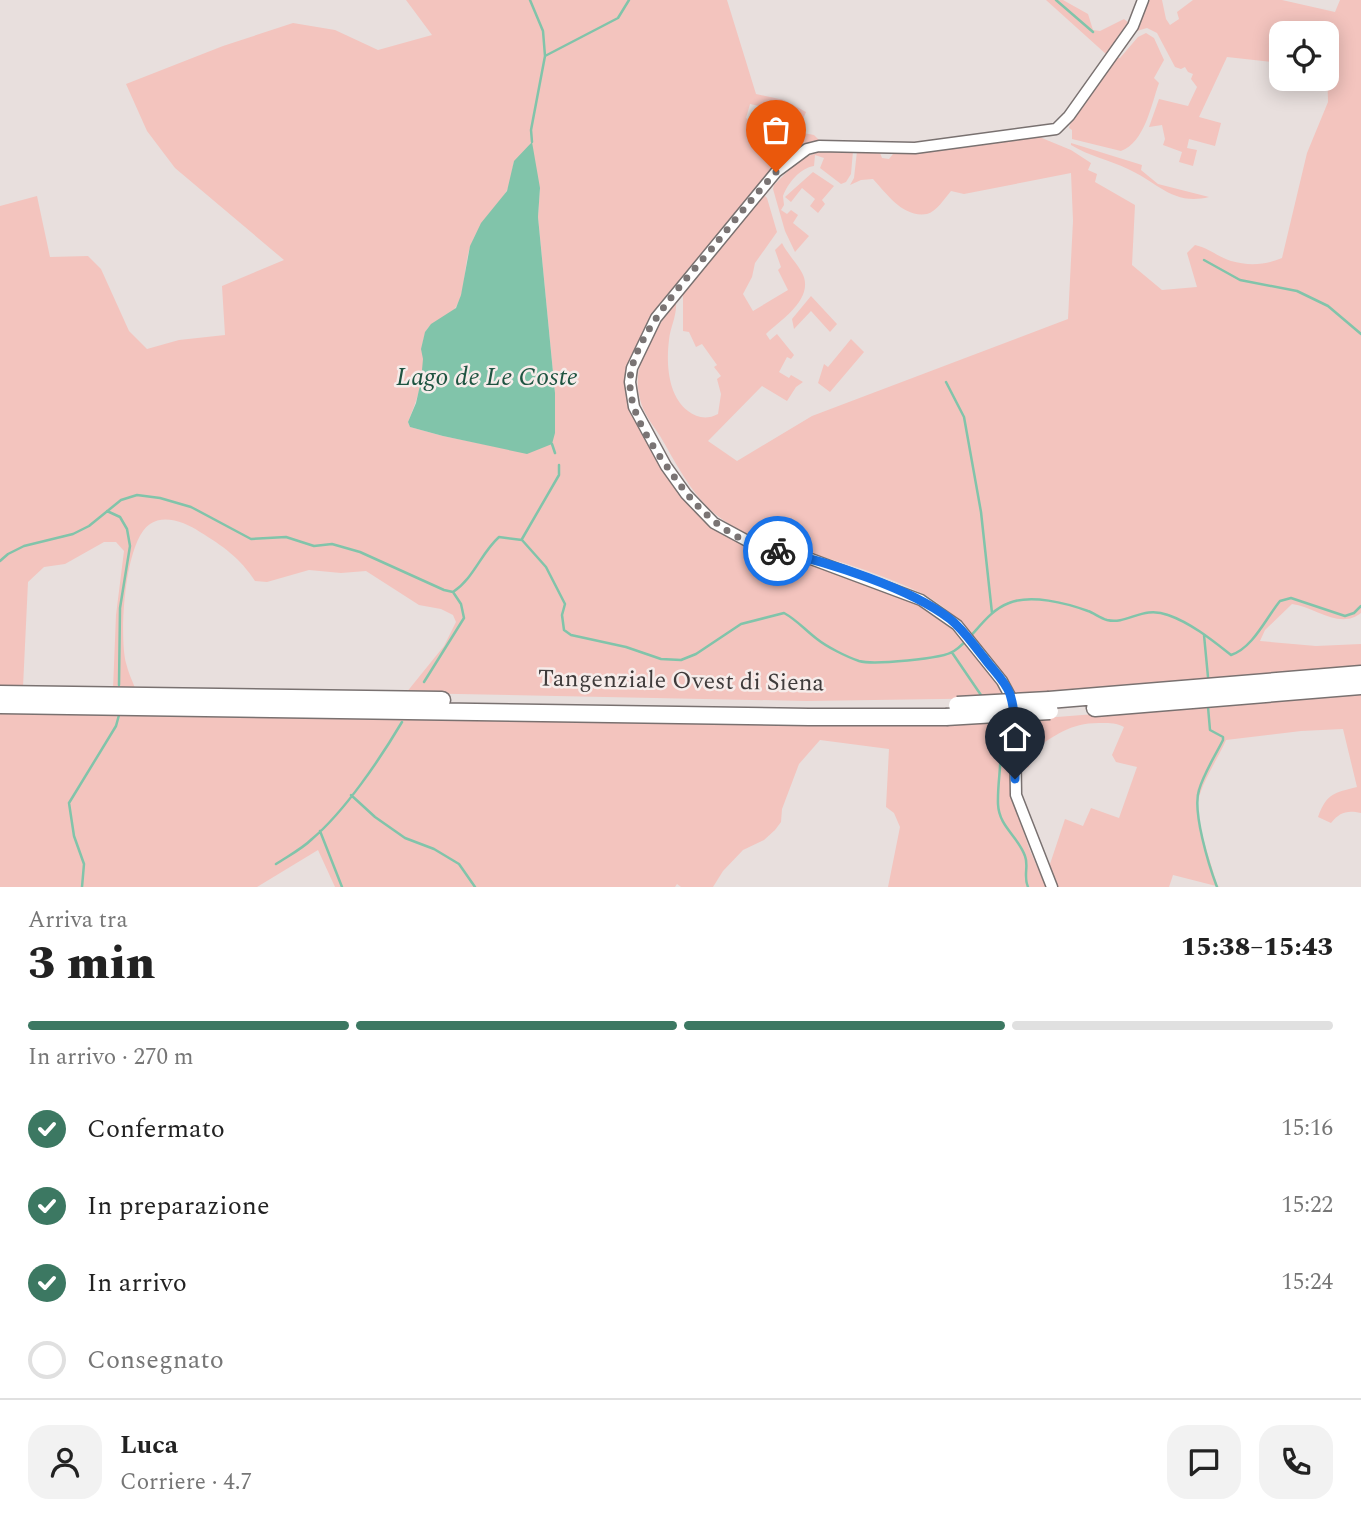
<!DOCTYPE html>
<html lang="it">
<head>
<meta charset="utf-8">
<style>
	body { margin:0; font-family:Spectral,serif; background:#f2f2f2; color:#222; height:100vh; display:flex; flex-direction:column; font-size:26px; white-space:nowrap }
	* { box-sizing:border-box; margin:0 }
	p { font-size:23px; color:#767676 }
	.icon { flex:none; width:38px; height:38px; fill:none; stroke:currentColor; stroke-width:2; stroke-linecap:round; stroke-linejoin:round }
	.map { position:relative; height:887px; overflow:hidden }
	.side { display:flex; flex-direction:column; background:#fff; flex:1 }
	.side>* { flex:none }
	.buttons { position:absolute; left:1269px; top:21px; display:grid; gap:14px }
	.buttons a { display:grid; place-items:center; width:70px; height:70px; border-radius:14px; background:#fff; box-shadow:0 4px 18px #0003; font-size:35px }
	.pin { position:absolute; display:grid; place-items:center; width:60px; height:60px; color:#fff; margin:-72px -30px; border-radius:50% 50% 50% 0; rotate:-45deg; box-shadow:0 0 7px #0007 }
	.pin .icon { rotate:45deg }
	.courier { position:absolute; display:grid; place-items:center; width:70px; height:70px; margin:-35px; border:5px solid #1a73e8; border-radius:50%; background:#fff; color:#222; box-shadow:0 2px 9px #0007 }
	.head em { font-style:normal; font-weight:800 }
	.head div { display:flex; flex-direction:column-reverse }
	.head { display:flex; align-items:center; justify-content:space-between; height:119px; padding:0 28px }
	h1 { font-size:46px; font-weight:800; line-height:52px }
	.bar { display:grid; grid-template-columns:repeat(4,1fr); gap:10px 7px; align-content:center; height:84px; padding:0 28px }
	.bar i { height:9px; border-radius:5px; background:#e0e0e0 }
	.bar .selected { background:#3c7862 }
	.bar p { grid-column:span 4 }
	.line { display:flex; align-items:center; gap:18px; padding:0 28px; border-top:2px solid #e0e0e0 }
	.line div { flex:1 }
	.round { display:grid; place-items:center; flex:none; width:74px; height:74px; border-radius:21px; background:#f2f2f2 }
	ol { padding:0 28px; list-style:none }
	li { display:flex; align-items:center; gap:21px; height:77px }
	li p { margin-inline-start:auto }
	li .icon { padding:7px; border-radius:50%; background:#3c7862; color:#fff; stroke-width:4 }
	li:last-child { color:#767676 }
	li i { width:38px; height:38px; border:4px solid #e0e0e0; border-radius:50% }
	.map>svg:first-child { display:block }
	.green { fill:#f3c4be; fill-rule:evenodd }
	.water { fill:#81c4aa }
	.lines { fill:none; stroke-linecap:round; stroke-linejoin:round }
	.stream { stroke:#81c4aa; stroke-width:2.5 }
	.minor-casing { stroke:#797170; stroke-width:13 }
	.trunk-casing { stroke:#797170; stroke-width:19 }
	.minor { stroke:#fff; stroke-width:10 }
	.trunk { stroke:#fff; stroke-width:16 }
	.trunk-bridge-casing { stroke:#797170; stroke-width:19; stroke-linecap:butt }
	.trunk-bridge { stroke:#fff; stroke-width:16 }
	.done { stroke:#7a7474; stroke-width:7; stroke-dasharray:0 12.6 }
	.route { stroke:#1a73e8; stroke-width:9 }
	.labels { text-anchor:middle; dominant-baseline:central; stroke-width:5; stroke-linejoin:round; paint-order:stroke }
	.street-label { font-size:24px; fill:#3f3b3b; stroke:#f6ecea }
	.water-label { font-size:26px; font-style:italic; fill:#1e5441; stroke:#f6ecea }
</style>
</head>
<body>
<div class="map">
<svg width="1361" height="887" viewBox="0 0 1361 887">
	<rect width="100%" height="100%" fill="#e8dfdd"/>
	<path class="green" d="M 406,0 L 727,0 L 756,94 L 784,100 L 806,112 L 801,124 L 770,120 L 773,109 L 750,104 L 746,118 L 755,124 L 814,135 L 819,140 L 805,145 L 791,154 L 758,185 L 655,314 L 634,350 L 629,368 L 629,399 L 635,419 L 664,468 L 705,520 L 778,555 L 845,574 L 919,603 L 948,621 L 998,683 L 1007,698 L 807,701 L 406,693 L 444,646 L 456,622 L 453,615 L 441,609 L 419,605 L 366,571 L 341,573 L 309,570 L 267,582 L 255,581 C 240,558 223,546 200,532 C 186,523 165,514 150,524 C 124,541 119,636 126,663 C 128,672 132,680 135,688 L 113,689 L 116,615 L 124,551 L 116,542 L 104,542 L 65,564 L 44,567 L 28,582 L 23,687 L 0,687 L 0,206 L 37,196 L 50,257 L 88,256 L 101,269 L 129,331 L 147,349 L 179,340 L 225,335 L 222,286 L 284,260 L 175,168 L 147,131 L 126,84 L 223,46 L 293,23 L 335,30 L 378,50 L 432,35 ZM 514,161 L 540,188 L 538,217 L 555,393 L 555,433 L 527,453 L 443,436 L 410,427 L 408,422 C 416,403 424,381 423,360 C 423,348 421,347 425,334 C 429,320 448,319 456,307 C 467,290 463,264 471,245 C 479,223 495,211 506,192 C 511,184 512,171 514,161 Z
		M 1046,0 L 1063,0 L 1088,14 L 1093,30 L 1100,31 L 1124,19 L 1130,24 L 1107,55 Z
		M 1146,0 L 1162,0 L 1166,19 L 1170,25 L 1179,19 L 1177,12 L 1193,0 L 1282,0 L 1335,12 L 1340,0 L 1361,0 L 1361,613 C 1340,630 1315,607 1292,604 L 1265,630 L 1260,641 L 1316,646 L 1361,644 L 1361,670 L 1014,697 L 1010,686 C 984,652 962,614 923,594 C 899,582 869,571 844,563 C 800,550 752,544 715,514 C 691,494 676,463 660,436 C 653,425 643,413 640,399 C 630,364 655,328 676,303 C 677,316 670,328 669,340 C 666,364 668,396 688,411 C 697,418 707,420 718,414 L 721,394 L 717,379 L 721,376 L 714,367 L 717,365 L 702,344 L 696,347 L 689,332 L 683,331 L 683,294 L 764,195 L 767,198 L 777,232 L 755,263 L 752,277 L 743,294 L 753,311 L 788,290 L 778,270 L 781,267 L 775,250 L 782,243 C 787,253 795,261 801,271 C 817,297 782,319 766,334 L 770,340 L 777,334 L 794,355 L 791,359 L 787,357 L 779,372 L 789,378 L 791,375 L 803,382 L 796,387 L 787,401 L 762,386 L 708,441 L 737,461 L 812,416 L 1068,319 L 1073,221 L 1071,173 L 964,194 L 951,191 C 945,198 936,212 927,214 C 903,218 887,194 873,179 L 861,180 L 850,185 L 854,178 L 857,151 L 880,153 L 882,158 L 889,159 L 893,154 L 938,151 L 1037,136 L 1071,150 L 1091,163 L 1088,170 L 1097,174 L 1095,182 L 1135,205 L 1132,265 L 1162,290 L 1197,287 L 1187,253 L 1195,245 C 1209,248 1218,257 1231,261 C 1249,266 1265,265 1282,258 L 1307,153 L 1328,102 L 1326,33 L 1281,33 L 1281,63 L 1227,57 L 1199,117 L 1221,123 L 1215,146 L 1189,139 L 1187,148 L 1197,150 L 1193,166 L 1179,162 L 1182,152 L 1163,145 L 1165,139 L 1162,125 L 1149,127 L 1159,99 L 1188,106 L 1197,87 L 1191,79 L 1193,74 L 1188,72 L 1185,67 L 1181,69 L 1175,67 L 1157,33 L 1147,28 L 1133,32 L 1141,20 Z
		M 1146,33 L 1154,38 L 1164,60 L 1154,78 L 1159,83 C 1151,105 1145,142 1121,151 L 1072,139 L 1072,130 L 1069,128 L 1072,118 L 1114,58 L 1120,58 L 1138,37 Z
		M 1071,143 L 1142,165 L 1141,170 L 1158,184 L 1209,197 C 1173,206 1157,182 1128,169 C 1109,160 1089,156 1071,145 Z
		M 822,151 L 853,151 L 851,174 L 846,182 L 841,184 L 820,168 L 824,158 L 815,155 L 814,166 C 800,168 788,183 783,196 L 784,205 L 781,210 L 787,214 L 791,210 L 798,215 L 793,223 L 809,236 L 795,252 L 785,231 L 773,189 L 774,185 L 800,159 Z
		M 813,172 L 834,186 L 822,200 L 825,204 L 818,213 L 810,206 L 815,199 L 802,188 L 791,202 L 785,197 Z
		M 811,296 L 837,324 L 830,332 L 811,311 L 794,329 L 792,319 Z
		M 851,339 L 864,352 L 830,392 L 818,383 L 824,364 L 828,367 Z
		M 1361,693 L 1361,813 C 1347,810 1340,812 1331,823 L 1318,817 C 1327,793 1334,793 1357,787 L 1343,729 L 1301,731 L 1226,740 C 1219,757 1198,788 1198,805 C 1198,830 1211,861 1217,885 L 1220,887 L 1173,875 L 1169,887 L 1057,887 L 1049,867 L 1065,819 L 1083,826 L 1091,808 L 1119,818 L 1137,767 L 1116,762 L 1112,755 L 1124,727 C 1117,723 1110,723 1102,723 C 1071,722 1056,735 1031,751 L 1029,767 L 1020,769 L 1019,720 Z
		M 0,712 L 1010,720 L 1012,796 L 1029,848 L 1046,887 L 888,887 L 900,827 L 894,813 L 886,807 L 889,749 L 820,740 L 799,764 L 782,809 L 781,822 L 775,830 L 764,840 L 743,850 L 723,871 L 713,887 L 681,887 L 677,884 L 675,887 L 335,887 L 318,850 L 257,887 L 0,887 Z"/>
	<path class="water" d="M 532,142 L 540,188 L 538,217 L 555,393 L 555,433 L 552,444 L 527,454 L 443,436 L 410,427 L 408,422 L 416,403 L 421,381 L 423,359 L 421,349 L 425,332 L 431,324 L 456,308 L 461,295 L 470,246 L 481,223 L 507,191 L 514,161 Z"/>
	<g class="lines">
		<path class="stream" d="M 530,0 L 543,31 L 545,56
			M 1056,0 L 1093,32
			M 532,142 L 531,130 L 545,56 L 618,18 L 629,0
			M 1204,260 L 1240,280 L 1297,291 L 1328,306 L 1361,334
			M 946,382 L 964,417 L 981,512 L 992,613
			M 552,444 L 555,453
			M 107,511 L 120,517 L 127,529 L 130,546 L 120,608 L 119,685
			M 522,539 L 559,475 L 559,465
			M 0,561 L 8,554 L 24,546 L 73,534 L 89,526 L 121,500 L 137,495 L 160,498 L 191,507 L 251,539 L 286,537 L 314,546 L 332,544 L 360,552 L 444,590 L 453,592 C 474,578 481,553 499,537 L 522,540 L 546,567 L 565,604 L 562,615 L 564,630 L 571,635 L 626,647 L 661,659 L 681,660 L 696,654 L 741,624 L 784,613 C 797,620 805,630 817,639 C 827,647 847,657 859,661 C 873,665 943,659 954,651 C 974,638 985,612 1009,603 C 1031,594 1066,603 1088,611 C 1094,613 1100,618 1107,620 C 1128,625 1142,605 1168,615 C 1191,623 1212,640 1231,655 C 1253,648 1266,618 1280,601 L 1291,598 L 1345,616 L 1354,613 L 1361,606
			M 1204,635 L 1208,677
			M 953,654 L 983,698
			M 424,682 L 464,618 L 461,604 L 453,592
			M 1208,707 L 1210,730 L 1223,737 L 1223,740 C 1215,756 1204,773 1199,790 C 1192,811 1209,866 1217,887
			M 993,719 C 1007,752 997,772 998,804 C 999,827 1018,836 1025,856 C 1029,866 1023,876 1028,887
			M 351,795 L 375,817 L 405,838 L 434,849 L 459,864 L 475,887
			M 320,831 L 342,887
			M 276,864 C 288,856 302,849 312,839 C 345,811 380,759 402,722
			M 82,887 L 84,864 L 74,836 L 69,803 L 116,726 L 119,715"/>
		<g class="minor-casing">
			<path id="minor" d="M 1052,887 L 1016,795 L 1015,731 L 1010,696 L 1002,681 L 957,625 L 921,600 L 811,559 L 753,544 L 714,523 L 686,494 L 666,466 L 634,407 L 630,382 L 632,368 L 656,318 L 776,172 L 807,149 L 819,146 L 915,148 L 1056,129 L 1069,116 L 1133,26 L 1143,0"/>
		</g>
		<g class="trunk-casing">
			<path id="trunk" d="M 0,694 L 442,700
				M 1049,700 L 1361,674
				M 0,705 L 809,717 L 946,717
				M 1095,708 L 1361,686"/>
		</g>
		<use href="#minor" class="minor"/>
		<use href="#trunk" class="trunk"/>
		<g class="trunk-bridge-casing">
			<path id="trunk-bridge" d="M 957,705 L 1049,700
				M 946,717 L 1050,711"/>
		</g>
		<use href="#trunk-bridge" class="trunk-bridge"/>
	</g>
	<g class="lines">
		<path class="done" d="M 776,172 C 754,196 734,221 714,246 C 687,278 628,341 630,385 C 631,417 655,450 673,475 C 699,513 731,542 778,551"/>
		<path class="route" d="M 778,551 C 828,562 910,588 950,619 C 964,630 974,646 985,659 C 993,670 1005,681 1010,694 C 1018,720 1015,751 1015,779"/>
	</g>
	<g class="labels">
		<g class="street-label">
			<text transform="translate(681 681) rotate(1)">Tangenziale Ovest di Siena</text>
		</g>
		<g class="water-label">
			<text x="487" y="377">Lago de Le Coste</text>
		</g>
	</g>
</svg>
<div class="buttons">
<a><svg class="icon" aria-label="locate" viewBox="0 0 24 24"><circle cx="12" cy="12" r="6"/><path d="M12 2v4M12 18v4M2 12h4M18 12h4"/></svg></a>
</div>
<div class="pin" style="left:776px;top:172px;background:#ea580c"><svg class="icon" aria-label="bag" viewBox="0 0 24 24"><path d="M5 8h14l-1 12H6zM9 8a3 3 0 0 1 6 0"/></svg></div>
<div class="pin" style="left:1015px;top:779px;background:#1f2937"><svg class="icon" aria-label="home" viewBox="0 0 24 24"><path d="M3 11l9-7 9 7M6 9v11h12V9"/></svg></div>
<div class="courier" style="left:778px;top:551px"><svg class="icon" aria-label="bike" viewBox="0 0 24 24"><circle cx="6" cy="16" r="4"/><circle cx="18" cy="16" r="4"/><path d="M6 16l4-8h5l3 8M10 8l3 8H6M13 5h3"/></svg></div>
</div>
<section class="side">
<div class="head"><div><h1>3 min</h1><p>Arriva tra</p></div><em>15:38–15:43</em></div>
<div class="bar"><i class="selected"></i><i class="selected"></i><i class="selected"></i><i></i><p>In arrivo · 270 m</p></div>
<ol>
<li><svg class="icon" aria-label="check" viewBox="0 0 24 24"><path d="M5 12l5 5 9-10"/></svg>Confermato<p>15:16</p></li>
<li><svg class="icon" aria-label="check" viewBox="0 0 24 24"><path d="M5 12l5 5 9-10"/></svg>In preparazione<p>15:22</p></li>
<li><svg class="icon" aria-label="check" viewBox="0 0 24 24"><path d="M5 12l5 5 9-10"/></svg>In arrivo<p>15:24</p></li>
<li><i></i>Consegnato</li>
</ol>
<div class="line" style="height:126px"><a class="round"><svg class="icon" aria-label="person" viewBox="0 0 24 24"><circle cx="12" cy="8" r="4"/><path d="M4 21q1-7 8-7t8 7"/></svg></a><div><b>Luca</b><p>Corriere · 4.7</p></div><a class="round"><svg class="icon" aria-label="chat" viewBox="0 0 24 24"><path d="M4 5h16v11H9l-5 4z"/></svg></a><a class="round"><svg class="icon" aria-label="phone" viewBox="0 0 24 24"><path d="M5 4h4l2 5-3 2q2 4 5 5l2-3 5 2v4C11 20 4 13 5 4z"/></svg></a></div>
</section>
</body>
</html>
